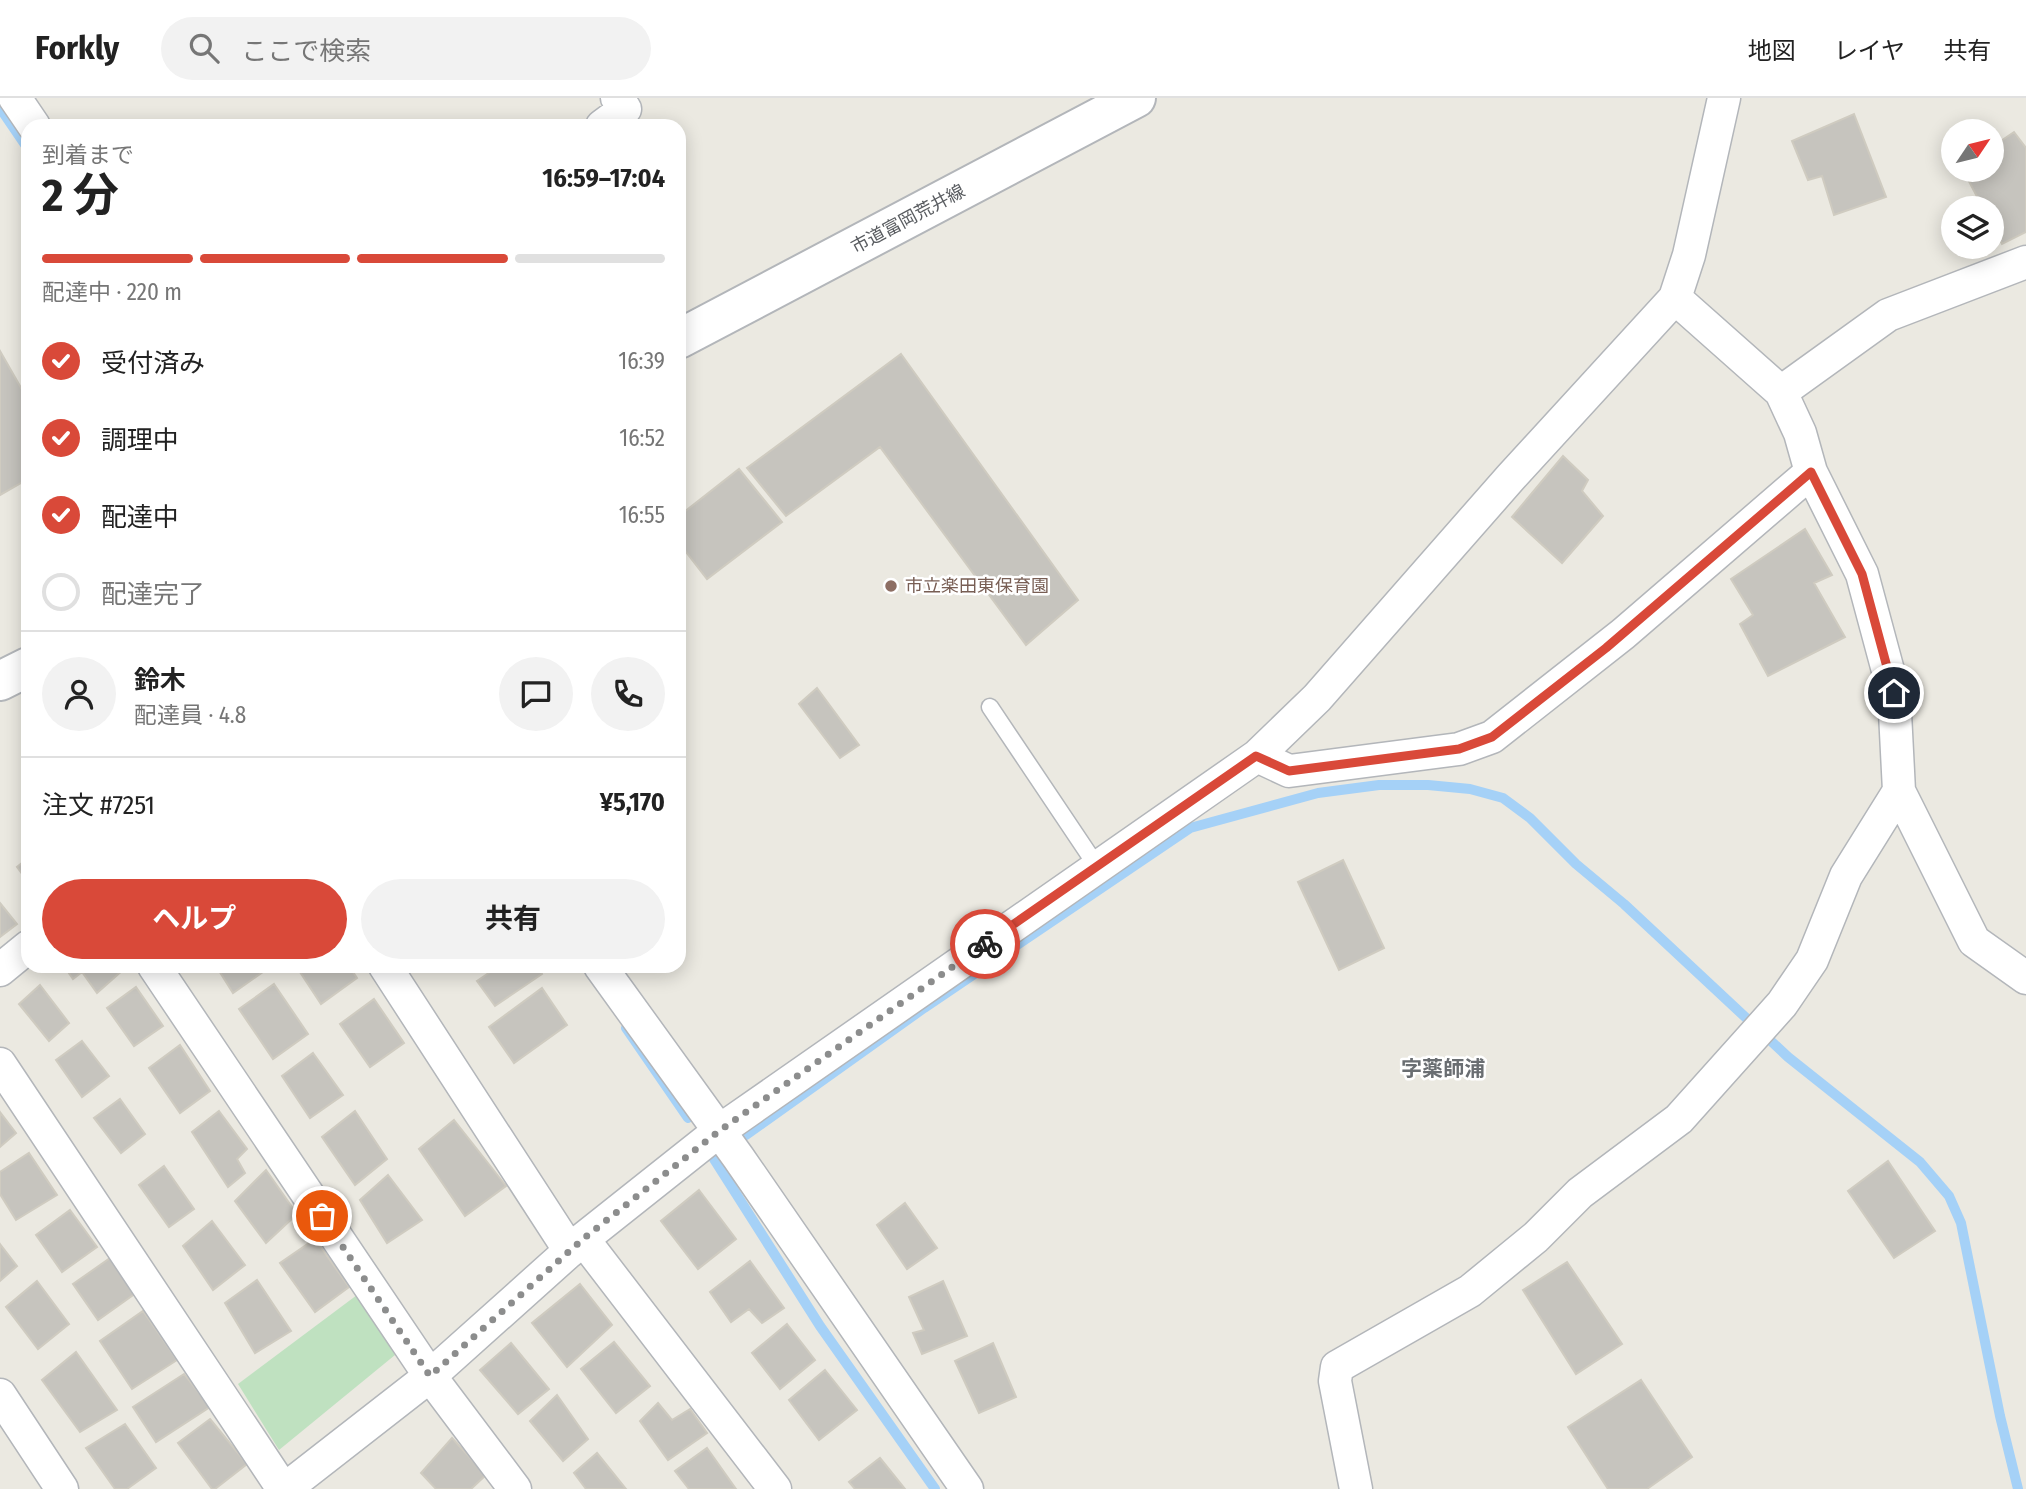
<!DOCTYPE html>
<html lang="ja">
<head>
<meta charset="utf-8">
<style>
	body { margin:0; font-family:"Fira Sans Condensed","Noto Sans JP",sans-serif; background:#f2f2f2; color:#222; height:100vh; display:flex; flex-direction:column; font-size:26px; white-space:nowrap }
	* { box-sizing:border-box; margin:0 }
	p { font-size:23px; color:#767676 }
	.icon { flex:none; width:38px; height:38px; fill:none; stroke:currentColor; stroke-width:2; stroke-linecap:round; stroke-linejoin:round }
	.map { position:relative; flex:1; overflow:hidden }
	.drawer { position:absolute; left:21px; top:21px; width:665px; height:854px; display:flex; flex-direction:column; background:#fff; border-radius:21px; box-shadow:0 4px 18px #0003 }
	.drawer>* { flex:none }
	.needle { width:46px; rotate:55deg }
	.tools { position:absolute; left:1941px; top:21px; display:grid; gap:14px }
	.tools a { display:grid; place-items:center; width:63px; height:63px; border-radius:50%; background:#fff; box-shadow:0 4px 18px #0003; font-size:35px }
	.pin { position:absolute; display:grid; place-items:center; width:60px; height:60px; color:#fff; margin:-30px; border:4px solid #fff; border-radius:50%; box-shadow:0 2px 7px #0007 }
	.courier { position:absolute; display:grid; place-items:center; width:70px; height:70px; margin:-35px; border:5px solid #d94939; border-radius:50%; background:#fff; color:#222; box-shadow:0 2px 9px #0007 }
	.head em { font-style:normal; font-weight:700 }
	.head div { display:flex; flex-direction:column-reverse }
	.head { display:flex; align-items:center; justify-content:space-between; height:119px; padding:0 21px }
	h1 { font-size:46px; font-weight:700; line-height:52px }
	.bar { display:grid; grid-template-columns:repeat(4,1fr); gap:10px 7px; align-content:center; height:84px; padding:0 21px }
	.bar i { height:9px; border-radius:5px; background:#e0e0e0 }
	.bar .active { background:#d94939 }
	.bar p { grid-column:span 4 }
	.line { display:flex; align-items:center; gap:18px; padding:0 21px; border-top:2px solid #e0e0e0 }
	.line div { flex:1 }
	.round { display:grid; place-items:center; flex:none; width:74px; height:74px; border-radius:37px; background:#f2f2f2 }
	ol { padding:0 21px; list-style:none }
	li { display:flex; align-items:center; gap:21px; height:77px }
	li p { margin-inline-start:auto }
	li .icon { padding:7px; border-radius:50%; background:#d94939; color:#fff; stroke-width:4 }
	li:last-child { color:#767676 }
	li i { width:38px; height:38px; border:4px solid #e0e0e0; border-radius:50% }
	.button { display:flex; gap:14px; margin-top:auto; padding:14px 21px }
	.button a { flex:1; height:80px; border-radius:42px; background:#d94939; color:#fff; font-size:28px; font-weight:700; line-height:80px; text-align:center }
	.button a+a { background:#f2f2f2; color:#222 }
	header { display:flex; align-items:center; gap:42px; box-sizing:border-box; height:98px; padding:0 35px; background:#fff; border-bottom:2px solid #e0e0e0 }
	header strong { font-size:33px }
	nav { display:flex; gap:38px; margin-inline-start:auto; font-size:24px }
	.search { width:490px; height:63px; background:#f2f2f2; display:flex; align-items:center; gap:18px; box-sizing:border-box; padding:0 24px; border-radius:38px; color:#767676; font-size:26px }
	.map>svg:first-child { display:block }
	.green { fill:#bfe1c0 }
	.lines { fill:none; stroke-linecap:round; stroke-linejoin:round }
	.stream { stroke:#a5d1f7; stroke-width:10 }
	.building { fill:#c6c4be; stroke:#cfcbc0; stroke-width:2 }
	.service-casing { stroke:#b3b6ba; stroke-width:19 }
	.minor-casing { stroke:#b3b6ba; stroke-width:35 }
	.tertiary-casing { stroke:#b3b6ba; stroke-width:42 }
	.service { stroke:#fff; stroke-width:16 }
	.minor { stroke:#fff; stroke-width:32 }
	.tertiary { stroke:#fff; stroke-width:38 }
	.done { stroke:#8c8d8d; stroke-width:7; stroke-dasharray:0 12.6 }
	.route { stroke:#d94939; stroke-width:9 }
	.education-dot { fill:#8d6e63; stroke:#fff; stroke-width:2.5 }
	.labels { text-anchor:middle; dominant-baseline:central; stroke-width:5; stroke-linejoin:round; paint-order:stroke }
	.street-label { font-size:18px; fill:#595c60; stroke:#fff }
	.education-label { font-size:18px; fill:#785e54; stroke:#fff; text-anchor:start }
	.quarter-label { font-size:21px; font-weight:bold; fill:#6a6e72; stroke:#fff }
</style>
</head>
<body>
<header>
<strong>Forkly</strong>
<div class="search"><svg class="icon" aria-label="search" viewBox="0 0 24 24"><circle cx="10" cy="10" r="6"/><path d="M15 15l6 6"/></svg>ここで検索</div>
<nav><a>地図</a><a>レイヤ</a><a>共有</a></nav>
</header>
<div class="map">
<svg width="2026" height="1391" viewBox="0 0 2026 1391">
	<rect width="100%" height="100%" fill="#ebe9e1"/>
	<path class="green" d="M 361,1194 L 395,1257 L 279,1352 L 238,1286 Z"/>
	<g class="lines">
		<path class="stream" d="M 0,10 L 28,51
			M 626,930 L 688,1020
			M 746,1037 L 924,910 L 1190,730 L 1318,695 L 1379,687 L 1428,687 L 1470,691 L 1503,700 L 1530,720 L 1576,766 L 1624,806 L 1788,959 L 1920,1064 L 1949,1098 L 1961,1125 L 2000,1318 L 2018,1391
			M 714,1061 L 820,1228 L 935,1391"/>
	</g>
	<path class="building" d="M 1854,16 L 1886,99 L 1834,117 L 1822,78 L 1808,82 L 1792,43 Z
		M 2014,34 L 2026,50 L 2026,134 L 2002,146 L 1992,126 L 1992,110 L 1983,110 L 1963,72 L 1992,72 L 1992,49 Z
		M 0,253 L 28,302 L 28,381 L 0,397 Z
		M 901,256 L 1078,502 L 1026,547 L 880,349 L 786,418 L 747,370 Z
		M 1563,358 L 1588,382 L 1582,393 L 1603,418 L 1562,465 L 1512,419 Z
		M 739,371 L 782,424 L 707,481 L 679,445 L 679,418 Z
		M 1805,431 L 1832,477 L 1814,485 L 1845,539 L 1768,578 L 1740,526 L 1753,517 L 1731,481 Z
		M 817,590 L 859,647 L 840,660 L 799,606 Z
		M 28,760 L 28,784 L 17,769 Z
		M 1343,762 L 1384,850 L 1339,872 L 1298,784 Z
		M 0,805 L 17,826 L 0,839 Z
		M 64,868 L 122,868 L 124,871 L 97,895 L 82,874 L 73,881 Z
		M 216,868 L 260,868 L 263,874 L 233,895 Z
		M 296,868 L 349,868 L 357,880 L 321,906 Z
		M 495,868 L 537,868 L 542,876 L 495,908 L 477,883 L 496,870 Z
		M 274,886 L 308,936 L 273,961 L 239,911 Z
		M 40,887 L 69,925 L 49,943 L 19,906 Z
		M 136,889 L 163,928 L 134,948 L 107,910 Z
		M 542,890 L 567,927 L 514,965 L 489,929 Z
		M 374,901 L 404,945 L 370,969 L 340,926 Z
		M 82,943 L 109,978 L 82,999 L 56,962 Z
		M 180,947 L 210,993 L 180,1015 L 149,970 Z
		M 313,955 L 343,997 L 310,1020 L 282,978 Z
		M 120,1001 L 145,1036 L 121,1055 L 94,1020 Z
		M 219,1013 L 247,1051 L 237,1061 L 245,1075 L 228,1089 L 192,1034 Z
		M 355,1013 L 387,1061 L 355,1087 L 322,1039 Z
		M 0,1014 L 16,1035 L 0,1049 Z
		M 454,1022 L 506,1088 L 465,1118 L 419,1051 Z
		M 29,1055 L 57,1097 L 16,1122 L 0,1096 L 0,1074 Z
		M 1888,1063 L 1935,1133 L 1894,1160 L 1848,1093 Z
		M 164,1068 L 194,1111 L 169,1129 L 139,1087 Z
		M 266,1072 L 297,1116 L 266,1145 L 235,1103 Z
		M 388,1077 L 422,1122 L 387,1145 L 360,1102 Z
		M 699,1092 L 736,1141 L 698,1171 L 661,1123 Z
		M 905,1105 L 937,1150 L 907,1171 L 877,1127 Z
		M 70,1112 L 97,1149 L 62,1174 L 36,1137 Z
		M 212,1123 L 245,1167 L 213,1192 L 183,1148 Z
		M 315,1141 L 349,1189 L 315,1214 L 280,1165 Z
		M 0,1146 L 17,1168 L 0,1183 Z
		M 113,1158 L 136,1195 L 98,1222 L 73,1186 Z
		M 750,1163 L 784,1210 L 762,1225 L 749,1211 L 731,1224 L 710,1194 Z
		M 1567,1164 L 1622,1246 L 1576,1276 L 1523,1192 Z
		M 257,1182 L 291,1233 L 255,1255 L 225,1205 Z
		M 37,1183 L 69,1226 L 38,1251 L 6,1209 Z
		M 943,1183 L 967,1238 L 922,1256 L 913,1235 L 924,1232 L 909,1199 Z
		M 580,1186 L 612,1227 L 567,1269 L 532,1225 Z
		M 143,1213 L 177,1262 L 132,1291 L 100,1243 Z
		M 787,1226 L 815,1262 L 780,1291 L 752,1255 Z
		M 614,1244 L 650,1288 L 616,1315 L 581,1271 Z
		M 511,1245 L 549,1291 L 518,1316 L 480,1272 Z
		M 993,1245 L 1016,1299 L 979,1315 L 955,1263 Z
		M 76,1254 L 117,1312 L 80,1334 L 42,1282 Z
		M 825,1272 L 857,1312 L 819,1342 L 789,1302 Z
		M 184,1276 L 210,1309 L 156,1344 L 133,1309 Z
		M 1641,1282 L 1692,1359 L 1647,1391 L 1608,1391 L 1568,1329 Z
		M 557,1297 L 588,1341 L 563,1363 L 530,1323 Z
		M 658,1305 L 672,1322 L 690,1311 L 707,1335 L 668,1362 L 640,1323 Z
		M 210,1321 L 247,1366 L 215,1391 L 212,1391 L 178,1345 Z
		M 125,1326 L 156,1370 L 127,1391 L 115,1391 L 86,1350 Z
		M 452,1340 L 486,1377 L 471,1391 L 436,1391 L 421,1375 Z
		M 707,1350 L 736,1391 L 689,1391 L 675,1373 Z
		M 597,1355 L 626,1391 L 586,1391 L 574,1375 Z
		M 880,1360 L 905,1391 L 855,1391 L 849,1384 Z"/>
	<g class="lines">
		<g class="service-casing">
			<path id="service" d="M 990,609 L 1096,767"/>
		</g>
		<g class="minor-casing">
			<path id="minor" d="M 15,0 L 34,28
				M 602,28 L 625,11 L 617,0
				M 1675,200 L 1781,294
				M 1257,658 L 1289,673 L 1459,651 L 1492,639 L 1623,536 L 1811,374
				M 1899,693 L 1974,843 L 2026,880
				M 154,868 L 430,1278 L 515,1391
				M 385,868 L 570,1153
				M 600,868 L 738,1059 L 967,1391
				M 0,872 L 28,849
				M 0,966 L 283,1391
				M 583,1141 L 775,1391
				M 0,1297 L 62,1391
				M 285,1391 L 430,1278 L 583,1141 L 719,1033 L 1257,658 L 1317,600 L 1511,379 L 1675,200 L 1689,157 L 1724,0
				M 1356,1391 L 1335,1283 L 1337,1269 L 1470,1193 L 1536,1139 L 1580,1095 L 1679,1021 L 1782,906 L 1812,862 L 1846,778 L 1899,693 L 1894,595 L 1862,476 L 1811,374 L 1800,335 L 1781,294 L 1888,217 L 2026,164"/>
		</g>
		<g class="tertiary-casing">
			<path id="tertiary" d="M 679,241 L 1136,0
				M 0,583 L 28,569"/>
		</g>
		<use href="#service" class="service"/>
		<use href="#minor" class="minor"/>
		<use href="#tertiary" class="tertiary"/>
	</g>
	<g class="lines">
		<path class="done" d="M 322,1118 L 430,1278 L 583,1141 L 719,1033 L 985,846"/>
		<path class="route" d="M 985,846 L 1256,658 L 1289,673 L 1459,651 L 1492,639 L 1606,550 L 1811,374 L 1862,476 L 1894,595"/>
	</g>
	<circle class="education-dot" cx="891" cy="488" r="7"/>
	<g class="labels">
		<g class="street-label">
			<text transform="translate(908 121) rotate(-28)">市道富岡荒井線</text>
		</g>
		<g class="education-label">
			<text x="905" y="488">市立楽田東保育園</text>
		</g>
		<g class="quarter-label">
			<text x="1443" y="971">字薬師浦</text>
		</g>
	</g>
</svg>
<div class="tools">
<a><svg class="needle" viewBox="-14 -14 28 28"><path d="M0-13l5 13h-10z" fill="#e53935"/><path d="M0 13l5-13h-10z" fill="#767676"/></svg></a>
<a><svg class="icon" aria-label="layers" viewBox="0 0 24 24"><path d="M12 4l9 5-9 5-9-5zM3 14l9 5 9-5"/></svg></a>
</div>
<div class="pin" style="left:322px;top:1118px;background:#ea580c"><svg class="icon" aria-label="bag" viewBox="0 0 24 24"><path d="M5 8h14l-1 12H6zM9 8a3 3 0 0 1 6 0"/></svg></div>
<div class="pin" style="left:1894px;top:595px;background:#1f2937"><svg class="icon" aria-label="home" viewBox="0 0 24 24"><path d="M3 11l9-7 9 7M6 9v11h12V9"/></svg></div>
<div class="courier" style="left:985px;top:846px"><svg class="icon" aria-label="bike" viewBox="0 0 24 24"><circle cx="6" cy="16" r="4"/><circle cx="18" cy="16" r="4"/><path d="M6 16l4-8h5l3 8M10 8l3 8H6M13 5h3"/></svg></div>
<section class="drawer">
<div class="head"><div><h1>2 分</h1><p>到着まで</p></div><em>16:59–17:04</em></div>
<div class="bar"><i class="active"></i><i class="active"></i><i class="active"></i><i></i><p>配達中 · 220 m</p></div>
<ol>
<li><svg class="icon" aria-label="check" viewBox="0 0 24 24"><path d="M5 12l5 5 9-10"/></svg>受付済み<p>16:39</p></li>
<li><svg class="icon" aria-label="check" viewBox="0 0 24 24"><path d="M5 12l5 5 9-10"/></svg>調理中<p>16:52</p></li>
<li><svg class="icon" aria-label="check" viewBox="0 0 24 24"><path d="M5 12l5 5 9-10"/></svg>配達中<p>16:55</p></li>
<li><i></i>配達完了</li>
</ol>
<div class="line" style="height:126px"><a class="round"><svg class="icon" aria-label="person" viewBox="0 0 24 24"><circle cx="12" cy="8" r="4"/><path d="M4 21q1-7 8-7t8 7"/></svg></a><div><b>鈴木</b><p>配達員 · 4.8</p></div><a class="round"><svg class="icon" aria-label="chat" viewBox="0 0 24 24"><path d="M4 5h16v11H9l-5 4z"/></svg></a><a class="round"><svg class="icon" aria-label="phone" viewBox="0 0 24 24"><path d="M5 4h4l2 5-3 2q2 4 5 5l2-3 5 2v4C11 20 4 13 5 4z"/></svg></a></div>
<div class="line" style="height:91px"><div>注文 #7251</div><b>¥5,170</b></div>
<div class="button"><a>ヘルプ</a><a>共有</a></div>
</section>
</div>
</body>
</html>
